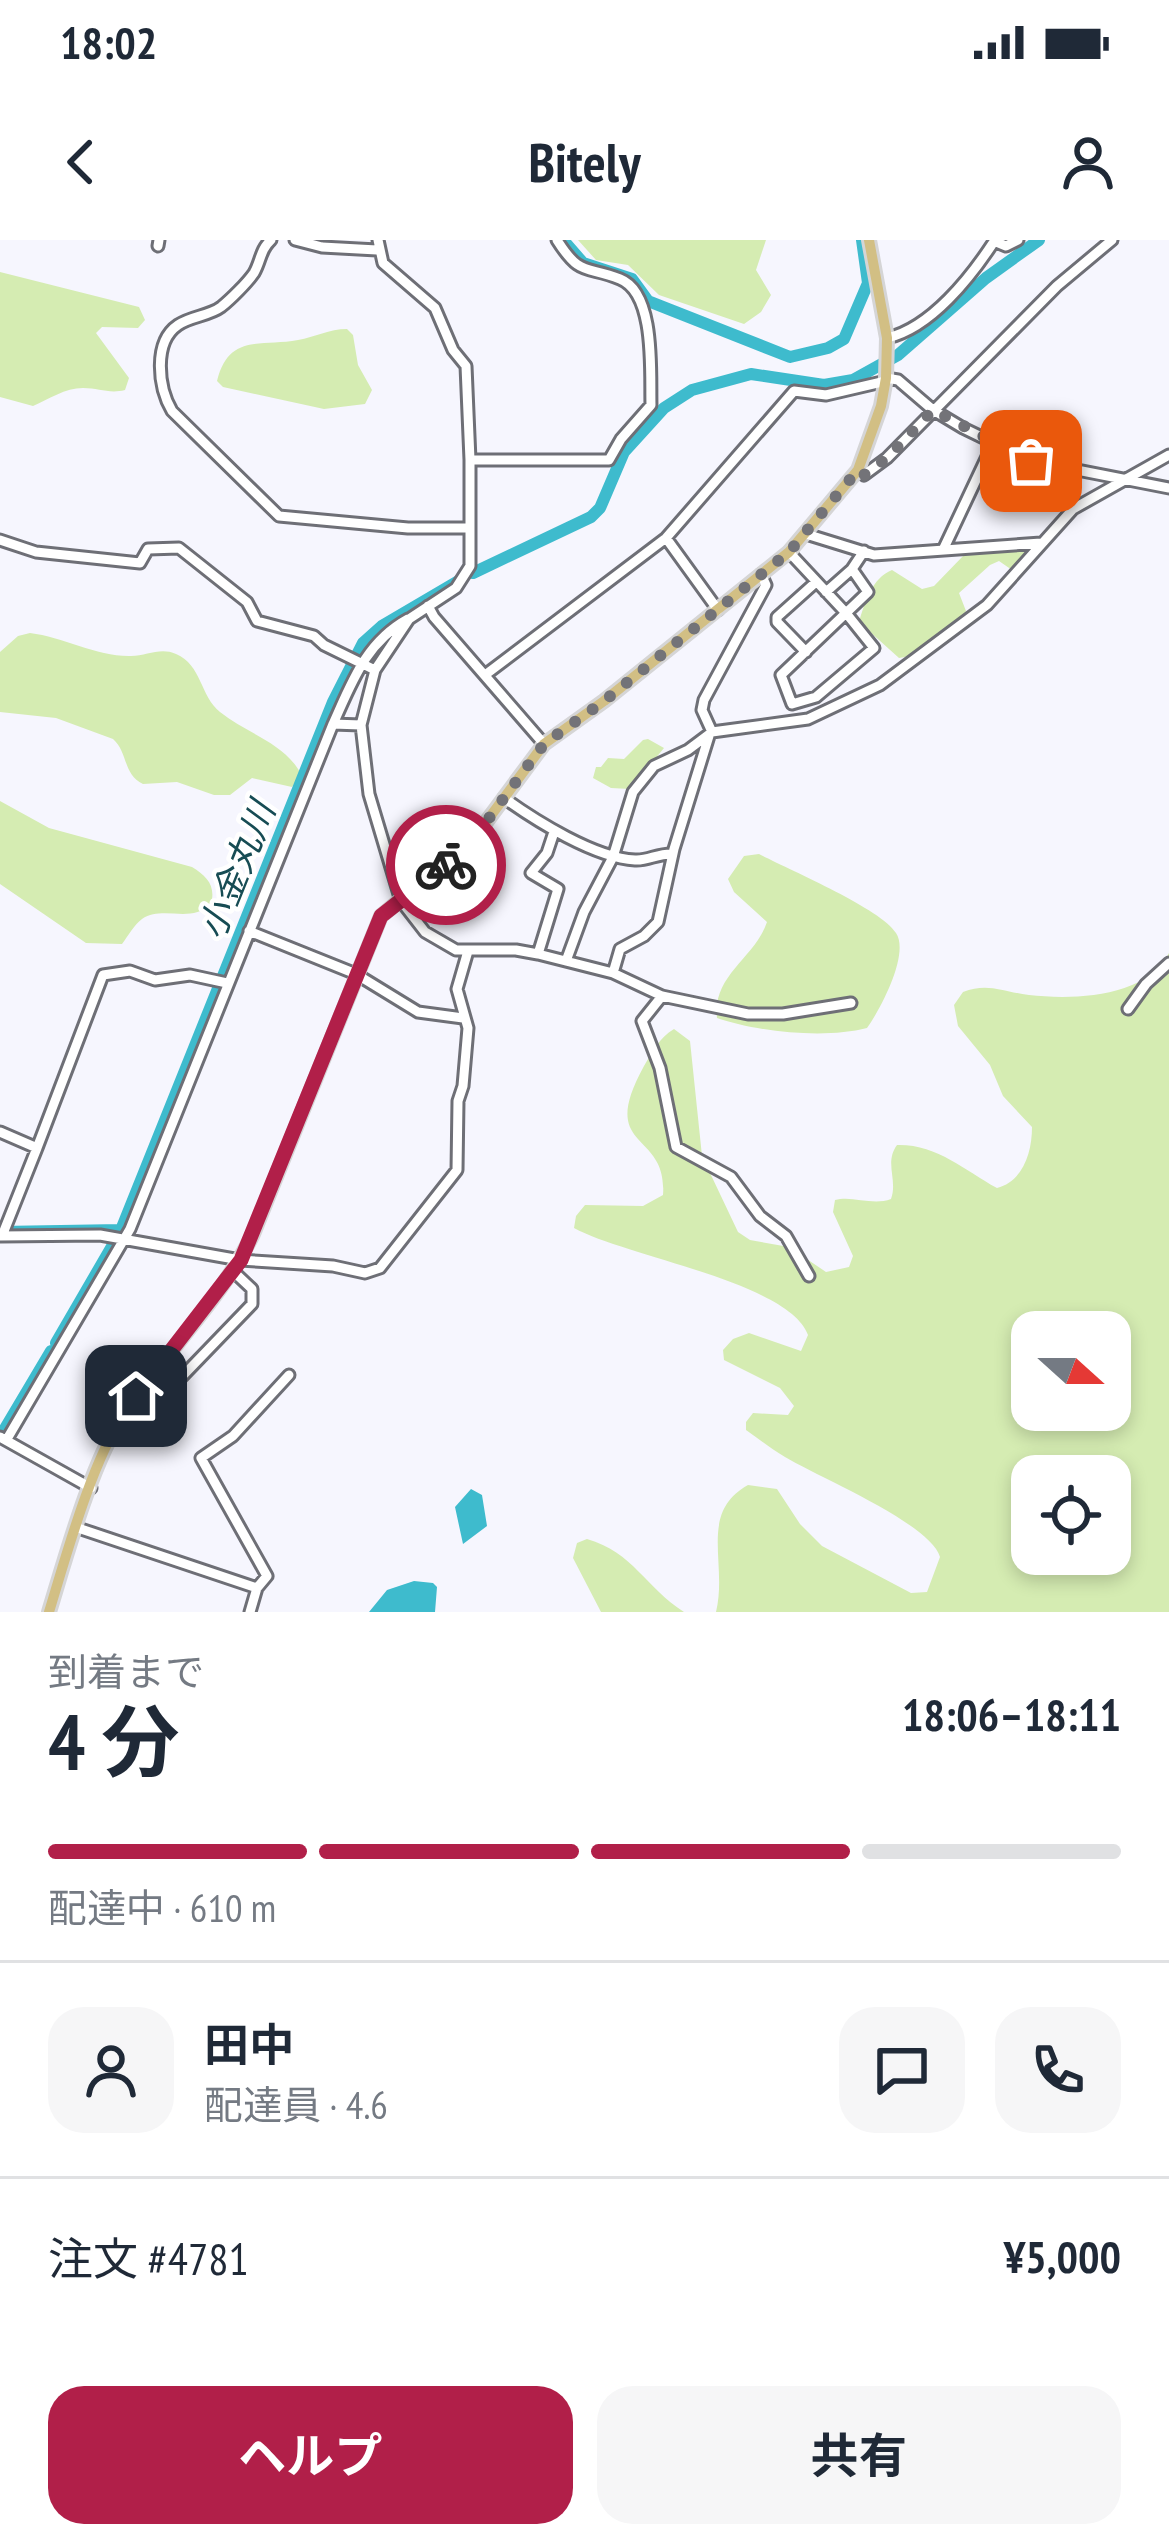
<!DOCTYPE html>
<html lang="ja">
<head>
<meta charset="utf-8">
<style>
	body { margin:0; font-family:"PT Sans Narrow","Noto Sans JP",sans-serif; background:#f6f6f7; color:#1f2937; height:100vh; display:flex; flex-direction:column; font-size:45px; white-space:nowrap }
	* { box-sizing:border-box; margin:0 }
	p { font-size:39px; color:#747a83 }
	.icon { flex:none; width:66px; height:66px; fill:none; stroke:currentColor; stroke-width:2; stroke-linecap:round; stroke-linejoin:round }
	.map { position:relative; height:1372px; overflow:hidden }
	.drawer { display:flex; flex-direction:column; background:#fff; flex:1 }
	.drawer>* { flex:none }
	.needle { width:78px; rotate:111deg }
	.fabs { position:absolute; left:1011px; top:1071px; display:grid; gap:24px }
	.fabs a { display:grid; place-items:center; width:120px; height:120px; border-radius:24px; background:#fff; box-shadow:0 6px 18px #0003; font-size:60px }
	.pin { position:absolute; display:grid; place-items:center; width:102px; height:102px; color:#fff; margin:-51px; border-radius:24px; box-shadow:0 6px 18px #0006 }
	.courier { position:absolute; display:grid; place-items:center; width:120px; height:120px; margin:-60px; border:9px solid #b11f49; border-radius:50%; background:#fff; color:#222; box-shadow:0 3px 15px #0007 }
	.overview em { font-style:normal; font-weight:700 }
	.overview div { display:flex; flex-direction:column-reverse }
	.overview { display:flex; align-items:center; justify-content:space-between; height:204px; padding:0 48px }
	h1 { font-size:78px; font-weight:700; line-height:90px }
	.bar { display:grid; grid-template-columns:repeat(4,1fr); gap:18px 12px; align-content:center; height:144px; padding:0 48px }
	.bar i { height:15px; border-radius:9px; background:#e0e1e3 }
	.bar .current { background:#b11f49 }
	.bar p { grid-column:span 4 }
	.line { display:flex; align-items:center; gap:30px; padding:0 48px; border-top:3px solid #e0e1e3 }
	.line div { flex:1 }
	.round { display:grid; place-items:center; flex:none; width:126px; height:126px; border-radius:36px; background:#f6f6f7 }
	.primary-button { display:flex; gap:24px; margin-top:auto; padding:24px 48px }
	.primary-button a { flex:1; height:138px; border-radius:36px; background:#b11f49; color:#fff; font-size:48px; font-weight:700; line-height:138px; text-align:center }
	.primary-button a+a { background:#f6f6f7; color:#1f2937 }
	.status { display:flex; justify-content:space-between; align-items:center; height:84px; padding:0 60px; background:#fff; direction:ltr }
	.status svg { height:33px; fill:currentColor }
	header { display:flex; justify-content:space-between; align-items:center; height:156px; padding:0 48px; background:#fff; font-size:54px; font-weight:700 }
	.map>svg:first-child { display:block }
	.green { fill:#d5ecb2; fill-rule:evenodd }
	.water { fill:#3ebbcd }
	.lines { fill:none; stroke-linecap:round; stroke-linejoin:round }
	.river { stroke:#3ebbcd; stroke-width:12 }
	.minor-casing { stroke:#6e6f76; stroke-width:15 }
	.major-casing { stroke:#d5d5d6; stroke-width:16 }
	.minor { stroke:#fff; stroke-width:9 }
	.major { stroke:#d2bf84; stroke-width:10 }
	.done { stroke:#737378; stroke-width:12; stroke-dasharray:0 21.6 }
	.route { stroke:#b11f49; stroke-width:15 }
	.labels { text-anchor:middle; dominant-baseline:central; stroke-width:9; stroke-linejoin:round; paint-order:stroke }
	.water-label { font-size:36px; font-style:italic; fill:#174c54; stroke:#fff }
</style>
</head>
<body>
<div class="status"><b>18:02</b><svg viewBox="0 0 49 12"><path d="M0 12V9h3v3zM5 12V6h3v6zM10 12V3h3v9zM15 12V0h3v12zM26 1h20v11H26zM47 4h2v5h-2z"/></svg></div>
<header><svg class="icon" aria-label="back" viewBox="0 0 24 24"><path d="M15 5l-7 7 7 7"/></svg>Bitely<svg class="icon" aria-label="person" viewBox="0 0 24 24"><circle cx="12" cy="8" r="4"/><path d="M4 21q1-7 8-7t8 7"/></svg></header>
<div class="map">
<svg width="1169" height="1372" viewBox="0 0 1169 1372">
	<rect width="100%" height="100%" fill="#f6f6fe"/>
	<path class="green" d="M 578,0 L 766,0 L 756,30 L 771,55 L 761,72 L 744,84 L 659,55 L 628,25 L 596,20 Z
		M 0,32 L 139,67 L 145,80 L 138,88 L 102,87 L 96,93 L 129,138 L 125,150 C 109,154 99,148 83,148 C 65,148 49,159 33,166 L 0,157 Z
		M 347,89 L 353,95 L 358,125 L 372,150 L 365,164 L 324,169 L 223,147 L 217,141 C 229,93 261,107 298,100 C 315,97 329,89 347,89 Z
		M 1034,306 L 1012,330 L 999,321 L 990,325 L 959,353 L 966,371 C 953,392 923,416 899,418 L 859,382 C 865,362 872,338 892,330 L 922,349 L 934,346 L 964,315 Z
		M 30,393 C 63,397 98,417 131,416 C 147,416 160,407 176,414 C 202,425 200,456 220,472 C 247,494 284,502 301,534 L 292,547 L 252,538 L 230,555 L 214,555 L 177,542 L 143,544 C 123,535 128,512 113,499 L 56,478 L 0,472 L 0,412 L 18,396 Z
		M 648,499 L 664,508 L 630,549 L 611,548 L 593,538 L 596,527 L 601,527 L 608,518 L 624,519 L 643,500 Z
		M 0,561 L 49,588 L 192,627 C 207,636 216,646 211,664 C 191,684 163,665 142,679 C 134,685 128,696 122,704 L 86,703 L 0,644 Z
		M 759,614 C 789,630 880,668 896,693 C 910,714 880,770 867,788 C 825,799 758,792 717,778 C 712,735 755,718 767,682 L 734,652 L 728,639 L 744,616 Z
		M 1169,713 L 1169,1372 L 716,1372 C 728,1323 698,1273 748,1245 L 777,1249 L 800,1284 L 822,1306 L 911,1353 L 927,1352 L 940,1317 C 930,1283 818,1237 785,1217 C 771,1209 759,1199 746,1190 L 746,1182 L 753,1173 L 788,1175 L 794,1166 L 780,1148 L 724,1120 L 723,1110 L 733,1099 L 749,1093 L 801,1111 L 808,1095 C 789,1042 627,1017 574,988 L 576,976 L 585,965 L 643,966 L 663,955 C 668,889 596,913 644,826 C 653,811 659,798 674,789 L 690,801 L 702,916 L 738,992 L 750,1000 L 789,1007 L 826,1032 L 849,1027 L 853,1016 L 833,972 L 835,960 C 852,955 872,966 891,959 C 898,940 884,923 897,905 C 937,904 964,930 997,948 C 1023,941 1032,913 1032,887 L 1003,856 L 990,825 L 958,786 L 954,765 L 963,752 C 988,742 1004,752 1029,755 C 1073,760 1146,758 1169,713 ZM 1032,1092 L 1110,1092 L 1110,1170 L 1032,1170 ZM 1032,1236 L 1110,1236 L 1110,1314 L 1032,1314 Z
		M 587,1299 C 633,1312 646,1348 684,1372 L 601,1372 L 573,1318 L 577,1303 Z"/>
	<path class="water" d="M 471,1249 L 482,1255 L 487,1286 L 463,1304 L 455,1267 Z
		M 414,1341 L 433,1343 L 437,1347 L 435,1372 L 369,1372 L 387,1350 Z"/>
	<g class="lines">
		<path class="river" d="M 563,0 L 583,23 L 632,39 L 648,61 L 790,117 L 828,108 L 844,99 L 868,43 L 862,0
			M 473,333 L 591,277 L 600,268 L 624,212 L 664,168 L 692,150 L 751,134 L 824,145 L 853,140 L 898,115 L 986,38 L 1039,0
			M 0,992 L 121,990 L 333,462 L 363,403 L 382,386 L 462,339
			M 56,1103 L 114,1003
			M 3,1192 L 51,1111"/>
		<g class="minor-casing">
			<path id="minor" d="M 271,0 C 260,10 261,21 254,33 C 247,43 231,59 221,67 C 209,76 191,76 178,85 C 153,102 158,147 172,171 L 279,276 L 408,288 L 469,288
				M 295,0 L 322,7 L 377,10
				M 378,0 L 383,23 L 435,68 L 453,110 L 466,126 L 470,220
				M 557,0 C 581,38 586,25 620,39 C 656,53 650,133 651,165 L 621,199 L 609,220 L 470,220 L 470,326 L 456,348 L 409,379 L 375,430 L 361,485 L 369,554 L 401,661 L 425,692 L 456,710 L 516,710 L 538,714 L 613,733 L 662,756 L 748,774 L 783,774 L 851,763
				M 994,1 L 1006,6 L 1018,0
				M 158,6 L 159,0
				M 887,98 C 931,88 971,37 995,0
				M 886,138 L 898,140 L 933,170 L 963,188 L 1031,221 L 1169,248
				M 858,230 L 864,235 L 887,218 L 1057,46 L 1112,0
				M 806,294 L 874,315 L 1041,303
				M 666,298 L 718,370
				M 0,300 L 36,312 L 140,323 L 148,309 L 179,308 L 247,362 L 257,381 L 314,396 L 324,405 L 375,430
				M 943,310 L 993,204
				M 789,312 L 846,373 L 868,352 L 852,329
				M 826,352 L 852,329 L 864,311
				M 428,366 L 434,377 L 544,504
				M 846,373 L 874,408 L 816,457 L 792,464 L 781,435 Z
				M 806,412 L 777,382 L 777,377 L 816,342
				M 485,435 L 666,298 L 794,151 L 826,155 L 886,141
				M 333,484 C 352,442 366,402 408,379
				M 712,492 L 702,470 L 704,460 L 766,345 L 761,334
				M 504,558 C 536,581 595,618 635,620 C 648,621 658,613 673,614
				M 249,691 L 356,734 L 418,772 L 463,778
				M 538,714 L 558,649 L 531,633 L 547,613 L 554,592
				M 566,721 L 584,672 L 613,617 L 633,552 L 654,526 L 688,510 L 712,492 L 808,479 L 880,445 L 987,365 L 1073,269 L 1169,215
				M 613,733 L 620,709 L 644,696 L 658,682 L 674,609 L 709,496
				M 662,756 L 642,781 L 660,828 L 676,907 L 731,937 L 760,976 L 786,996 L 809,1036
				M 1128,769 L 1146,744 L 1169,723
				M 0,892 L 37,908 L 103,735 L 130,731 L 155,740 L 190,735 L 227,743
				M 0,996 L 100,995 L 240,1020 L 333,1026 L 365,1033 L 380,1028 L 457,930 L 458,861 L 463,846 L 468,788 L 457,749 L 468,711
				M 2,996 L 37,908
				M 136,1157 L 173,1146 L 252,1064 L 252,1049 L 234,1032
				M 0,1197 L 91,1248
				M 7,1199 L 130,989 L 333,484 L 361,485
				M 78,1288 L 257,1348
				M 250,1372 L 257,1348 L 267,1336 L 201,1218 L 233,1196 L 289,1135"/>
		</g>
		<g class="major-casing">
			<path id="major" d="M 49,1372 C 66,1316 92,1221 124,1174 C 165,1112 221,1060 253,994 L 381,676 L 472,601 L 544,504 L 604,461 L 789,312 L 858,230 L 881,166 L 886,138 L 887,98 L 869,0"/>
		</g>
		<use href="#minor" class="minor"/>
		<use href="#major" class="major"/>
	</g>
	<g class="lines">
		<path class="done" d="M 446,625 L 472,601 L 544,504 L 604,461 L 789,312 L 858,230 L 864,235 L 887,218 L 933,170 L 1031,221"/>
		<path class="route" d="M 136,1156 L 241,1020 L 381,676 L 446,625"/>
	</g>
	<g class="labels">
		<g class="water-label">
			<text transform="translate(236 630) rotate(-68)">小金丸川</text>
		</g>
	</g>
</svg>
<div class="fabs">
<a><svg class="needle" viewBox="-14 -14 28 28"><path d="M0-13l5 13h-10z" fill="#e53935"/><path d="M0 13l5-13h-10z" fill="#747a83"/></svg></a>
<a><svg class="icon" aria-label="locate" viewBox="0 0 24 24"><circle cx="12" cy="12" r="6"/><path d="M12 2v4M12 18v4M2 12h4M18 12h4"/></svg></a>
</div>
<div class="pin" style="left:1031px;top:221px;background:#ea580c"><svg class="icon" aria-label="bag" viewBox="0 0 24 24"><path d="M5 8h14l-1 12H6zM9 8a3 3 0 0 1 6 0"/></svg></div>
<div class="pin" style="left:136px;top:1156px;background:#1f2937"><svg class="icon" aria-label="home" viewBox="0 0 24 24"><path d="M3 11l9-7 9 7M6 9v11h12V9"/></svg></div>
<div class="courier" style="left:446px;top:625px"><svg class="icon" aria-label="bike" viewBox="0 0 24 24"><circle cx="6" cy="16" r="4"/><circle cx="18" cy="16" r="4"/><path d="M6 16l4-8h5l3 8M10 8l3 8H6M13 5h3"/></svg></div>
</div>
<section class="drawer">
<div class="overview"><div><h1>4 分</h1><p>到着まで</p></div><em>18:06–18:11</em></div>
<div class="bar"><i class="current"></i><i class="current"></i><i class="current"></i><i></i><p>配達中 · 610 m</p></div>
<div class="line" style="height:216px"><a class="round"><svg class="icon" aria-label="person" viewBox="0 0 24 24"><circle cx="12" cy="8" r="4"/><path d="M4 21q1-7 8-7t8 7"/></svg></a><div><b>田中</b><p>配達員 · 4.6</p></div><a class="round"><svg class="icon" aria-label="chat" viewBox="0 0 24 24"><path d="M4 5h16v11H9l-5 4z"/></svg></a><a class="round"><svg class="icon" aria-label="phone" viewBox="0 0 24 24"><path d="M5 4h4l2 5-3 2q2 4 5 5l2-3 5 2v4C11 20 4 13 5 4z"/></svg></a></div>
<div class="line" style="height:156px"><div>注文 #4781</div><b>¥5,000</b></div>
<div class="primary-button"><a>ヘルプ</a><a>共有</a></div>
</section>
</body>
</html>
